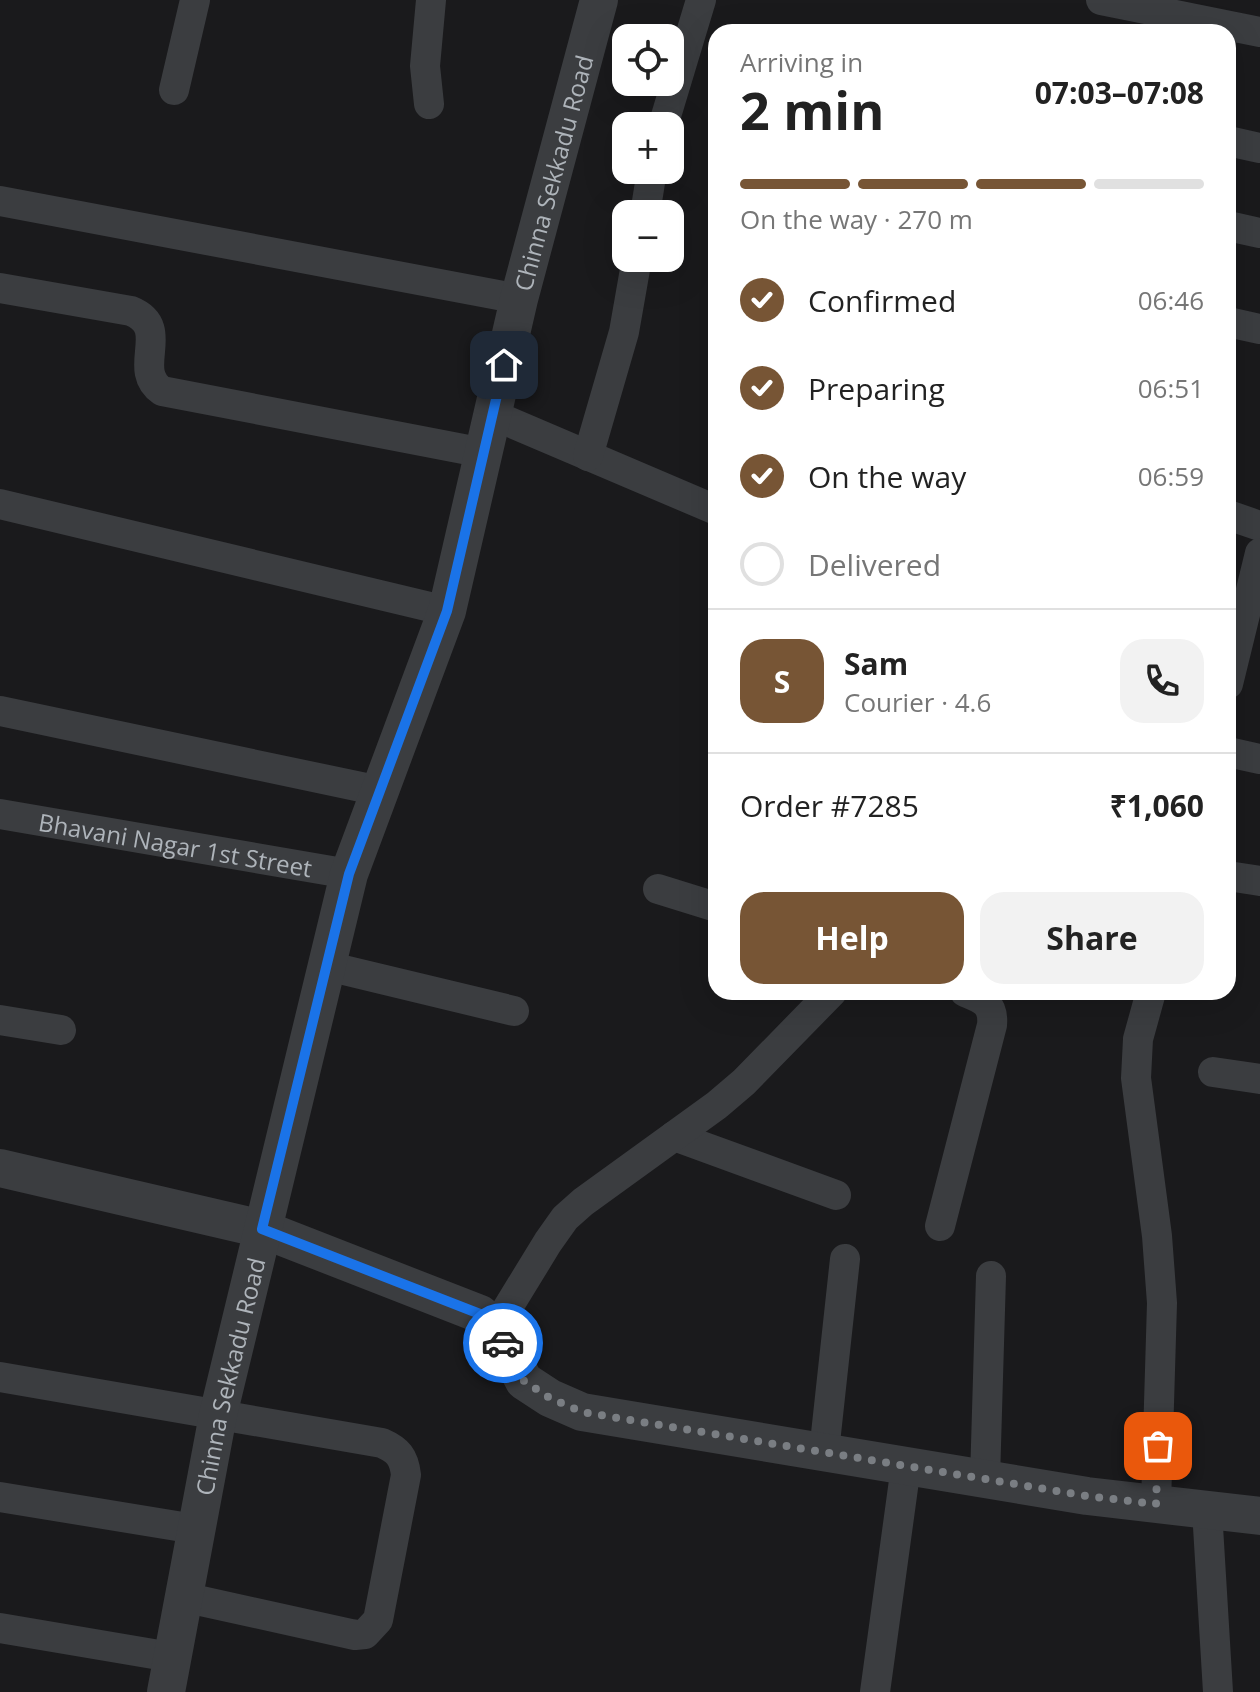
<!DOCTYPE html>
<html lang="en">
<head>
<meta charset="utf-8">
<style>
	body { margin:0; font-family:"Open Sans",sans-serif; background:#f2f2f2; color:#222; height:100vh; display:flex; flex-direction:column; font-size:30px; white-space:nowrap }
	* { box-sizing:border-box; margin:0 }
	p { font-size:26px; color:#767676 }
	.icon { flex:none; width:44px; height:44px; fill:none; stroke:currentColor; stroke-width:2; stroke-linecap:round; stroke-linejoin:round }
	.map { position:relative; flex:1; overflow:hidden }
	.side { position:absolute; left:708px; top:24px; width:528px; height:976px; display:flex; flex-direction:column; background:#fff; border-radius:24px; box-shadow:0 8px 32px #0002 }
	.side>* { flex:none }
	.controls { position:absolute; left:612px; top:24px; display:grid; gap:16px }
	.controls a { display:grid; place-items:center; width:72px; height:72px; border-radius:16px; background:#fff; box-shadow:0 8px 32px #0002; font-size:40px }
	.pin { position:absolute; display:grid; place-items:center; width:68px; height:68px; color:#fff; margin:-34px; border-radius:16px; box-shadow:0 4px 12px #0006 }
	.courier { position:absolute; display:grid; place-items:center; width:80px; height:80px; margin:-40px; border:6px solid #1a73e8; border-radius:50%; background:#fff; color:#222; box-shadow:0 2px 10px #0007 }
	.overview em { font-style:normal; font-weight:700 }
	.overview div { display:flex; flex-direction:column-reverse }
	.overview { display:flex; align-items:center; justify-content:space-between; height:136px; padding:0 32px }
	h1 { font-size:52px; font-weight:700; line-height:60px }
	.bar { display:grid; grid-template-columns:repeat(4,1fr); gap:12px 8px; align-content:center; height:96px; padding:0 32px }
	.bar i { height:10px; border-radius:6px; background:#e0e0e0 }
	.bar .current { background:#775535 }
	.bar p { grid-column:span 4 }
	.line { display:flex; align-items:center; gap:20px; padding:0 32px; border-top:2px solid #e0e0e0 }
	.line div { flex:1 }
	.round { display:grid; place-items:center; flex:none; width:84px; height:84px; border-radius:24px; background:#f2f2f2 }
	ol { padding:0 32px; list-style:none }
	li { display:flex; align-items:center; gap:24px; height:88px }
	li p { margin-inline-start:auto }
	li .icon { padding:8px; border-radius:50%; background:#775535; color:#fff; stroke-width:4 }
	li:last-child { color:#767676 }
	li i { width:44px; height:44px; border:4px solid #e0e0e0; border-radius:50% }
	.cta { display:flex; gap:16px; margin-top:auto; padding:16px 32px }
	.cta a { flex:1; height:92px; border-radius:24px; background:#775535; color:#fff; font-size:32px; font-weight:700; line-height:92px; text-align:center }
	.cta a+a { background:#f2f2f2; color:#222 }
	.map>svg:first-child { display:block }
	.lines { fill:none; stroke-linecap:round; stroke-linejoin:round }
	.minor { stroke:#3b3d40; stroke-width:30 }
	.tertiary { stroke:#3b3d40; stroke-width:38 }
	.done { stroke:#7a7e83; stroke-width:8; stroke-dasharray:0 14.4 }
	.route { stroke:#1a73e8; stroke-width:10 }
	.labels { text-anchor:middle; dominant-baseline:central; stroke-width:8; stroke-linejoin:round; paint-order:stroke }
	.street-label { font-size:24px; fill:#aeb4ba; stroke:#151517 }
</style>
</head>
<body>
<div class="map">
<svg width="1260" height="1692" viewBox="0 0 1260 1692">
	<rect width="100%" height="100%" fill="#1a1a1c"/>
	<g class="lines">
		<g class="minor">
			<path d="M 1101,0 L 1260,32"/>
			<path d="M 174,90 L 195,0"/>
			<path d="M 429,104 L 425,66 L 431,0"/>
			<path d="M 663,126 L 701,0"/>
			<path d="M 1228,141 L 1260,148"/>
			<path d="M 0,201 L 519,299"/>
			<path d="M 645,214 L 652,170"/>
			<path d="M 1228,226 L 1260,233"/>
			<path d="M 0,288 L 131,311 C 173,328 130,369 162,391 L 484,453"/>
			<path d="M 1228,322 L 1260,329"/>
			<path d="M 493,415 L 716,510"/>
			<path d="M 588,456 L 624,332 L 637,258"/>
			<path d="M 0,504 L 447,611"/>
			<path d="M 1228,515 L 1260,526"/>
			<path d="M 1228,684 L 1260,553"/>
			<path d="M 0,711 L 380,791"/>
			<path d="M 1228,752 L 1260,759"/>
			<path id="s1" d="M 0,814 L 349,874"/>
			<path d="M 1228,876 L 1260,881"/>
			<path d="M 658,889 L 716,907"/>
			<path d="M 327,966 L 514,1011"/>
			<path d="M 1151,992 L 1138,1039 L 1136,1078 L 1157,1236 L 1162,1303 L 1156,1504"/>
			<path d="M 0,1020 L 61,1030"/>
			<path d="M 1213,1072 L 1260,1079"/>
			<path d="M 674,1136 L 836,1195"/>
			<path d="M 940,1226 L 992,1025 C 994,1004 983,999 965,992"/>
			<path d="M 496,1327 L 548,1242 L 565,1218 L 583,1202 L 717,1105 L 744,1082 L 832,992"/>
			<path d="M 0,1377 L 382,1443 C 398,1450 404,1457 406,1475 L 378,1620 L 365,1634 L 355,1635 L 183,1597"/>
			<path d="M 824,1452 L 845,1259"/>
			<path d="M 985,1479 L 991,1276"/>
			<path d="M 0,1497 L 195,1529"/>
			<path d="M 1207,1510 L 1218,1692"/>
			<path d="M 0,1628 L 171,1657"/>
			<path d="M 875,1692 L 906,1466"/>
		</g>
		<g class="tertiary">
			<path d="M 0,1168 L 262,1229 L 480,1314 L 496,1327 L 524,1381 L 550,1398 L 582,1412 L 1087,1496 L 1260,1516"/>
			<path id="s2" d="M 166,1692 L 218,1415 L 349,874 L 447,611 L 519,299 L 599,0"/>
		</g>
	</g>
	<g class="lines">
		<path class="done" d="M 503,1343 L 524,1381 L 550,1398 L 582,1412 L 1087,1496 L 1156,1504 L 1158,1446"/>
		<path class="route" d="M 503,1343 L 496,1327 L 480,1314 L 262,1229 L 349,874 L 447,611 L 504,365"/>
	</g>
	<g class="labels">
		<g class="street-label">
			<text stroke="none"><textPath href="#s2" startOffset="1570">Chinna Sekkadu Road</textPath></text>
			<text stroke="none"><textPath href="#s1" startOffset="178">Bhavani Nagar 1st Street</textPath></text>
			<text stroke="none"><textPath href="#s2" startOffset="322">Chinna Sekkadu Road</textPath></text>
		</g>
	</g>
</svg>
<div class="controls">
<a><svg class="icon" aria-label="locate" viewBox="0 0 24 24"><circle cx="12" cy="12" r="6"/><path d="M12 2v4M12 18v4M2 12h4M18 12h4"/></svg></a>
<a>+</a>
<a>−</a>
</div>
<div class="pin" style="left:1158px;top:1446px;background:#ea580c"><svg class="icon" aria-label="bag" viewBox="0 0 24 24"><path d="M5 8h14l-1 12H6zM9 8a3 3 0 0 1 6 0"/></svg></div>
<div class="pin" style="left:504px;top:365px;background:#1f2937"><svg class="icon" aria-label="home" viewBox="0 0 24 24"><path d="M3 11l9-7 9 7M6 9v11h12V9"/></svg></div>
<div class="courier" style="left:503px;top:1343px"><svg class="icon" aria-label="car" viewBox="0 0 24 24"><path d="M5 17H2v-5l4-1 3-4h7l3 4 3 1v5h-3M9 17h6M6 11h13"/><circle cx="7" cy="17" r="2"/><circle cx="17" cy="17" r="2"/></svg></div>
<section class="side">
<div class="overview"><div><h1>2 min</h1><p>Arriving in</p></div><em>07:03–07:08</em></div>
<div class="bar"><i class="current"></i><i class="current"></i><i class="current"></i><i></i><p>On the way · 270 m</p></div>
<ol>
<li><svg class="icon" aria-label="check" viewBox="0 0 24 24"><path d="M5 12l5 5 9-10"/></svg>Confirmed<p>06:46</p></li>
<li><svg class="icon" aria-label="check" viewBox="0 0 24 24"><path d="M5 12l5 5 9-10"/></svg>Preparing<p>06:51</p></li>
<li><svg class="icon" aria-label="check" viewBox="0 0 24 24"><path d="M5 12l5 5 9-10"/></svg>On the way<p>06:59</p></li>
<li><i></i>Delivered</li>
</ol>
<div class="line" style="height:144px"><b class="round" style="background:#775535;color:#fff">S</b><div><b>Sam</b><p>Courier · 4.6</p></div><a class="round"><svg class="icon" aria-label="phone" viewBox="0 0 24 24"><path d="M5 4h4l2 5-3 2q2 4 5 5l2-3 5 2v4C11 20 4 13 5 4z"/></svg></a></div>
<div class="line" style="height:104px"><div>Order #7285</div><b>₹1,060</b></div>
<div class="cta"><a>Help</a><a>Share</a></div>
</section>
</div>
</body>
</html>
